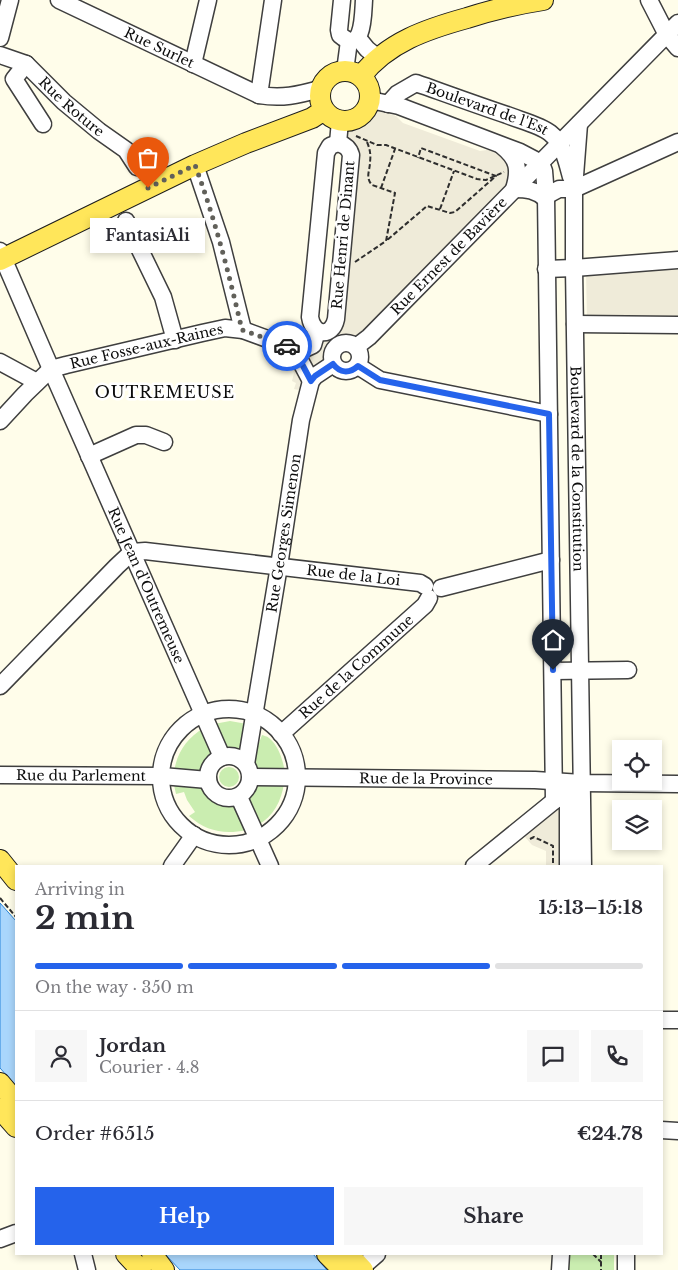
<!DOCTYPE html>
<html lang="en">
<head>
<meta charset="utf-8">
<style>
	body { margin:0; font-family:"Libre Baskerville",serif; background:#f7f7f7; color:#2b2b33; height:100vh; display:flex; flex-direction:column; font-size:19px; white-space:nowrap }
	* { box-sizing:border-box; margin:0 }
	p { font-size:16px; color:#7c7c81 }
	.icon { flex:none; width:28px; height:28px; fill:none; stroke:currentColor; stroke-width:2; stroke-linecap:round; stroke-linejoin:round }
	.map { position:relative; flex:1; overflow:hidden }
	.sheet { position:absolute; left:15px; top:865px; width:648px; height:390px; display:flex; flex-direction:column; background:#fff; border-radius:0px; box-shadow:0 2px 8px #0003 }
	.sheet>* { flex:none }
	.buttons { position:absolute; left:612px; top:740px; display:grid; gap:10px }
	.buttons a { display:grid; place-items:center; width:50px; height:50px; border-radius:0px; background:#fff; box-shadow:0 2px 8px #0003; font-size:25px }
	.pin { position:absolute; display:grid; place-items:center; width:42px; height:42px; color:#fff; margin:-51px -21px; border-radius:50% 50% 50% 0; rotate:-45deg; box-shadow:0 0 5px #0007 }
	.pin .icon { rotate:45deg }
	.courier { position:absolute; display:grid; place-items:center; width:50px; height:50px; margin:-25px; border:4px solid #2563eb; border-radius:50%; background:#fff; color:#222; box-shadow:0 1px 6px #0007 }
	.bubble { position:absolute; height:35px; border-radius:0px; background:#fff; box-shadow:0 2px 8px #0003; font-size:16px; font-weight:700; line-height:35px; text-align:center }
	.head em { font-style:normal; font-weight:700 }
	.head div { display:flex; flex-direction:column-reverse }
	.head { display:flex; align-items:center; justify-content:space-between; height:85px; padding:0 20px }
	h1 { font-size:32px; font-weight:700; line-height:38px }
	.bar { display:grid; grid-template-columns:repeat(4,1fr); gap:8px 5px; align-content:center; height:60px; padding:0 20px }
	.bar i { height:6px; border-radius:4px; background:#e1e1e2 }
	.bar .active { background:#2563eb }
	.bar p { grid-column:span 4 }
	.line { display:flex; align-items:center; gap:12px; padding:0 20px; border-top:1px solid #e1e1e2 }
	.line div { flex:1 }
	.round { display:grid; place-items:center; flex:none; width:52px; height:52px; border-radius:0px; background:#f7f7f7 }
	.action { display:flex; gap:10px; margin-top:auto; padding:10px 20px }
	.action a { flex:1; height:58px; border-radius:0px; background:#2563eb; color:#fff; font-size:20px; font-weight:700; line-height:58px; text-align:center }
	.action a+a { background:#f7f7f7; color:#2b2b33 }
	.map>svg:first-child { display:block }
	.green { fill:#caedb0 }
	.plaza { fill:#efebd9 }
	.water { fill:#a9d6fc; stroke:#2984da }
	.lines { fill:none; stroke-linecap:round; stroke-linejoin:round }
	.minor-casing { stroke:#3f3f3f; stroke-width:19 }
	.major-casing { stroke:#1d1d1d; stroke-width:22 }
	.path { stroke:#2e2e2e; stroke-width:2; stroke-dasharray:5 2.5; stroke-linecap:butt }
	.minor { stroke:#fff; stroke-width:16 }
	.major { stroke:#ffe65a; stroke-width:20 }
	.done { stroke:#61605a; stroke-width:5; stroke-dasharray:0 9 }
	.route { stroke:#2563eb; stroke-width:6 }
	.labels { text-anchor:middle; dominant-baseline:central; stroke-width:5; stroke-linejoin:round; paint-order:stroke }
	.street-label { font-size:14px; fill:#0c0c0c; stroke:#fff }
	.quarter-label { font-size:16px; letter-spacing:1px; fill:#0c0c0c; stroke:#fff }
</style>
</head>
<body>
<div class="map">
<svg width="678" height="1270" viewBox="0 0 678 1270">
	<rect width="100%" height="100%" fill="#fffdea"/>
	<path class="green" d="M 230,721 L 247,724 L 242,753 L 238,751 L 225,751 L 214,724 Z
		M 204,728 L 215,754 L 206,763 L 202,774 L 174,772 C 177,752 187,738 204,728 Z
		M 262,735 C 264,736 267,736 269,738 C 279,746 283,761 285,772 L 256,771 L 252,762 Z
		M219 777a10 10 0 1 1 20 0a10 10 0 1 1-20 0Z
		M 256,782 L 284,783 C 282,800 273,817 258,825 L 246,799 L 253,792 Z
		M 174,785 L 203,785 C 208,800 221,806 236,804 L 246,830 C 224,835 206,831 189,816 L 195,812 L 187,800 L 184,792 L 176,794 Z
		M 566,1254 L 614,1254 L 614,1270 L 567,1270 Z"/>
	<path class="plaza" d="M 375,111 L 379,111 L 396,116 L 403,123 L 480,151 L 487,150 L 493,150 L 503,155 L 510,168 L 508,185 L 360,335 L 349,337 L 341,335 L 339,332 L 346,135 L 347,128 L 359,123 Z
		M 678,264 L 678,321 L 587,320 L 586,272 Z
		M 301,323 L 330,330 L 338,345 L 334,349 L 332,353 L 331,359 L 308,392 L 294,389 L 296,383 L 292,381 L 294,373 L 291,364 L 286,359 L 276,355 L 285,334 L 296,337 L 299,335 Z
		M 582,783 L 572,866 L 546,866 L 546,851 L 532,845 L 519,830 Z"/>
	<path class="water" d="M 0,903 L 16,921 L 16,1086 L 0,1068 Z
		M 165,1254 L 313,1254 L 327,1270 L 180,1270 Z"/>
	<g class="lines">
		<g class="minor-casing">
			<g id="minor">
				<path id="s1" d="M 59,0 L 259,95 C 282,99 298,95 320,89"/>
				<path d="M 342,0 L 339,30 L 340,35 C 364,56 363,13 364,0"/>
				<path d="M 649,0 L 667,35 L 678,48"/>
				<path d="M 0,38 L 10,0"/>
				<path d="M 358,38 L 367,49 L 378,58"/>
				<path id="s2" d="M 0,55 L 26,64 L 64,102 L 99,131 L 126,150 L 137,167"/>
				<path d="M 26,64 L 14,79 L 43,124"/>
				<path d="M 193,64 L 208,0"/>
				<path d="M 345,71 L 349,41"/>
				<path d="M 259,95 L 273,0"/>
				<path d="M 370,100 L 399,106 L 520,152 L 541,163"/>
				<path id="s3" d="M 388,104 L 397,94 L 416,83 C 447,94 477,105 507,115 C 519,120 540,125 550,133 C 563,143 567,162 571,177"/>
				<path id="s4" d="M 579,124 L 574,189 L 574,268 L 583,866"/>
				<path d="M 338,143 C 345,145 349,148 351,155 L 336,319 C 332,338 313,336 310,317 L 326,153 L 330,146 Z"/>
				<path d="M 338,143 L 340,121"/>
				<path d="M 502,146 C 518,159 520,169 514,189 C 527,189 536,190 546,199"/>
				<path d="M 541,163 L 544,171 L 546,196 L 554,801"/>
				<path d="M 195,165 L 221,242 L 243,330"/>
				<path d="M 546,196 L 559,189 L 574,189 L 678,142"/>
				<path d="M 126,221 L 163,297 L 175,340"/>
				<path id="s5" d="M 0,251 L 51,369 L 222,757"/>
				<path d="M 546,269 L 574,268 L 678,260"/>
				<path d="M 575,324 L 678,325"/>
				<circle cx="346" cy="357" r="14"/>
				<path id="s6" d="M 356,347 L 369,337 L 678,23"/>
				<path d="M 294,349 L 311,381"/>
				<path d="M 0,362 L 37,382"/>
				<path d="M 358,366 L 380,380 L 549,414"/>
				<path id="s7" d="M 0,421 L 25,394 L 51,369 L 66,365 L 202,333 L 225,328 L 243,330 L 300,351 L 313,345 L 315,338 L 316,331"/>
				<path d="M 89,456 L 136,435 L 146,435 L 164,442"/>
				<path d="M 441,588 L 551,560"/>
				<path d="M 553,671 L 628,670"/>
				<path id="s8" d="M 0,686 L 117,566 L 132,552 L 145,551 L 420,583 L 425,586"/>
				<circle cx="229" cy="777" r="68"/>
				<path id="s9" d="M 281,734 L 425,605 L 429,598"/>
				<circle cx="229" cy="777" r="21"/>
				<path id="s10" d="M 246,764 L 279,566 L 301,420 L 311,381 L 315,376 L 333,364"/>
				<path id="s11" d="M 0,775 L 162,776 L 208,780"/>
				<path id="s12" d="M 251,777 L 535,780 L 582,783 L 678,784"/>
				<path d="M 239,797 L 270,866"/>
				<path d="M 172,866 L 194,835"/>
				<path d="M 474,866 L 554,801 L 582,783"/>
				<path d="M 568,866 L 568,792"/>
				<path d="M 661,1020 L 678,1020"/>
				<path d="M 661,1130 L 678,1131"/>
				<path d="M 0,1239 L 16,1233"/>
				<path d="M 83,1254 L 87,1270"/>
				<path d="M 626,1254 L 626,1270"/>
				<path d="M 361,1268 L 377,1254"/>
				<path d="M 560,1270 L 561,1254"/>
			</g>
		</g>
		<g class="major-casing">
			<path id="major" d="M320 96a25 25 0 1 1 50 0a25 25 0 1 1-50 0Z
				M 361,76 C 388,42 427,29 467,18 C 492,10 517,4 543,0
				M 0,260 L 195,165 L 246,143 L 312,118 L 324,110
				M 0,860 L 16,880
				M 0,1083 L 16,1102
				M 0,1109 L 16,1127
				M 126,1254 L 141,1270
				M 152,1254 L 164,1270
				M 327,1254 L 343,1270
				M 348,1254 L 363,1270"/>
		</g>
		<path class="path" d="M 356,136 L 377,145 L 386,145 L 477,179 L 486,180 L 504,172
			M 367,142 C 370,149 371,155 370,162 C 370,171 365,177 372,185 L 395,193 L 386,241 L 427,206 L 450,213 L 455,212 L 496,176 L 421,148 L 418,158
			M 381,188 L 395,149
			M 440,209 L 454,171
			M 355,262 L 386,241
			M 530,839 L 534,837 L 553,846 L 553,866
			M 0,898 L 16,917
			M 593,1254 L 601,1262
			M 601,1254 L 601,1270"/>
		<use href="#minor" class="minor"/>
		<use href="#major" class="major"/>
	</g>
	<g class="lines">
		<path class="done" d="M 148,188 L 195,165 C 215,219 229,274 242,330 L 287,346"/>
		<path class="route" d="M 287,346 L 294,349 L 311,381 L 315,376 L 333,364 C 340,373 349,374 358,366 L 380,380 L 549,414 L 553,670"/>
	</g>
	<g class="labels">
		<g class="street-label">
			<text stroke="none"><textPath href="#s1" startOffset="111">Rue Surlet</textPath></text>
			<text stroke="none"><textPath href="#s2" startOffset="90">Rue Roture</textPath></text>
			<text stroke="none"><textPath href="#s3" startOffset="111">Boulevard de l'Est</textPath></text>
			<text transform="translate(343 235) rotate(-85)">Rue Henri de Dinant</text>
			<text stroke="none"><textPath href="#s6" startOffset="130">Rue Ernest de Bavière</textPath></text>
			<text stroke="none"><textPath href="#s7" startOffset="171">Rue Fosse-aux-Raines</textPath></text>
			<text stroke="none"><textPath href="#s4" startOffset="345">Boulevard de la Constitution</textPath></text>
			<text stroke="none"><textPath href="#s10" startOffset="234">Rue Georges Simenon</textPath></text>
			<text stroke="none"><textPath href="#s8" startOffset="411">Rue de la Loi</textPath></text>
			<text stroke="none"><textPath href="#s5" startOffset="365">Rue Jean d'Outremeuse</textPath></text>
			<text stroke="none"><textPath href="#s9" startOffset="101">Rue de la Commune</textPath></text>
			<text stroke="none"><textPath href="#s11" startOffset="81">Rue du Parlement</textPath></text>
			<text stroke="none"><textPath href="#s12" startOffset="175">Rue de la Province</textPath></text>
		</g>
		<g class="quarter-label">
			<text x="165" y="392">OUTREMEUSE</text>
		</g>
	</g>
</svg>
<div class="buttons">
<a><svg class="icon" aria-label="locate" viewBox="0 0 24 24"><circle cx="12" cy="12" r="6"/><path d="M12 2v4M12 18v4M2 12h4M18 12h4"/></svg></a>
<a><svg class="icon" aria-label="layers" viewBox="0 0 24 24"><path d="M12 4l9 5-9 5-9-5zM3 14l9 5 9-5"/></svg></a>
</div>
<div class="pin" style="left:148px;top:188px;background:#ea580c"><svg class="icon" aria-label="bag" viewBox="0 0 24 24"><path d="M5 8h14l-1 12H6zM9 8a3 3 0 0 1 6 0"/></svg></div>
<div class="pin" style="left:553px;top:670px;background:#1f2937"><svg class="icon" aria-label="home" viewBox="0 0 24 24"><path d="M3 11l9-7 9 7M6 9v11h12V9"/></svg></div>
<div class="courier" style="left:287px;top:346px"><svg class="icon" aria-label="car" viewBox="0 0 24 24"><path d="M5 17H2v-5l4-1 3-4h7l3 4 3 1v5h-3M9 17h6M6 11h13"/><circle cx="7" cy="17" r="2"/><circle cx="17" cy="17" r="2"/></svg></div>
<div class="bubble" style="left:90px;top:218px;width:115px">FantasiAli</div>
<section class="sheet">
<div class="head"><div><h1>2 min</h1><p>Arriving in</p></div><em>15:13–15:18</em></div>
<div class="bar"><i class="active"></i><i class="active"></i><i class="active"></i><i></i><p>On the way · 350 m</p></div>
<div class="line" style="height:90px"><a class="round"><svg class="icon" aria-label="person" viewBox="0 0 24 24"><circle cx="12" cy="8" r="4"/><path d="M4 21q1-7 8-7t8 7"/></svg></a><div><b>Jordan</b><p>Courier · 4.8</p></div><a class="round"><svg class="icon" aria-label="chat" viewBox="0 0 24 24"><path d="M4 5h16v11H9l-5 4z"/></svg></a><a class="round"><svg class="icon" aria-label="phone" viewBox="0 0 24 24"><path d="M5 4h4l2 5-3 2q2 4 5 5l2-3 5 2v4C11 20 4 13 5 4z"/></svg></a></div>
<div class="line" style="height:65px"><div>Order #6515</div><b>€24.78</b></div>
<div class="action"><a>Help</a><a>Share</a></div>
</section>
</div>
</body>
</html>
